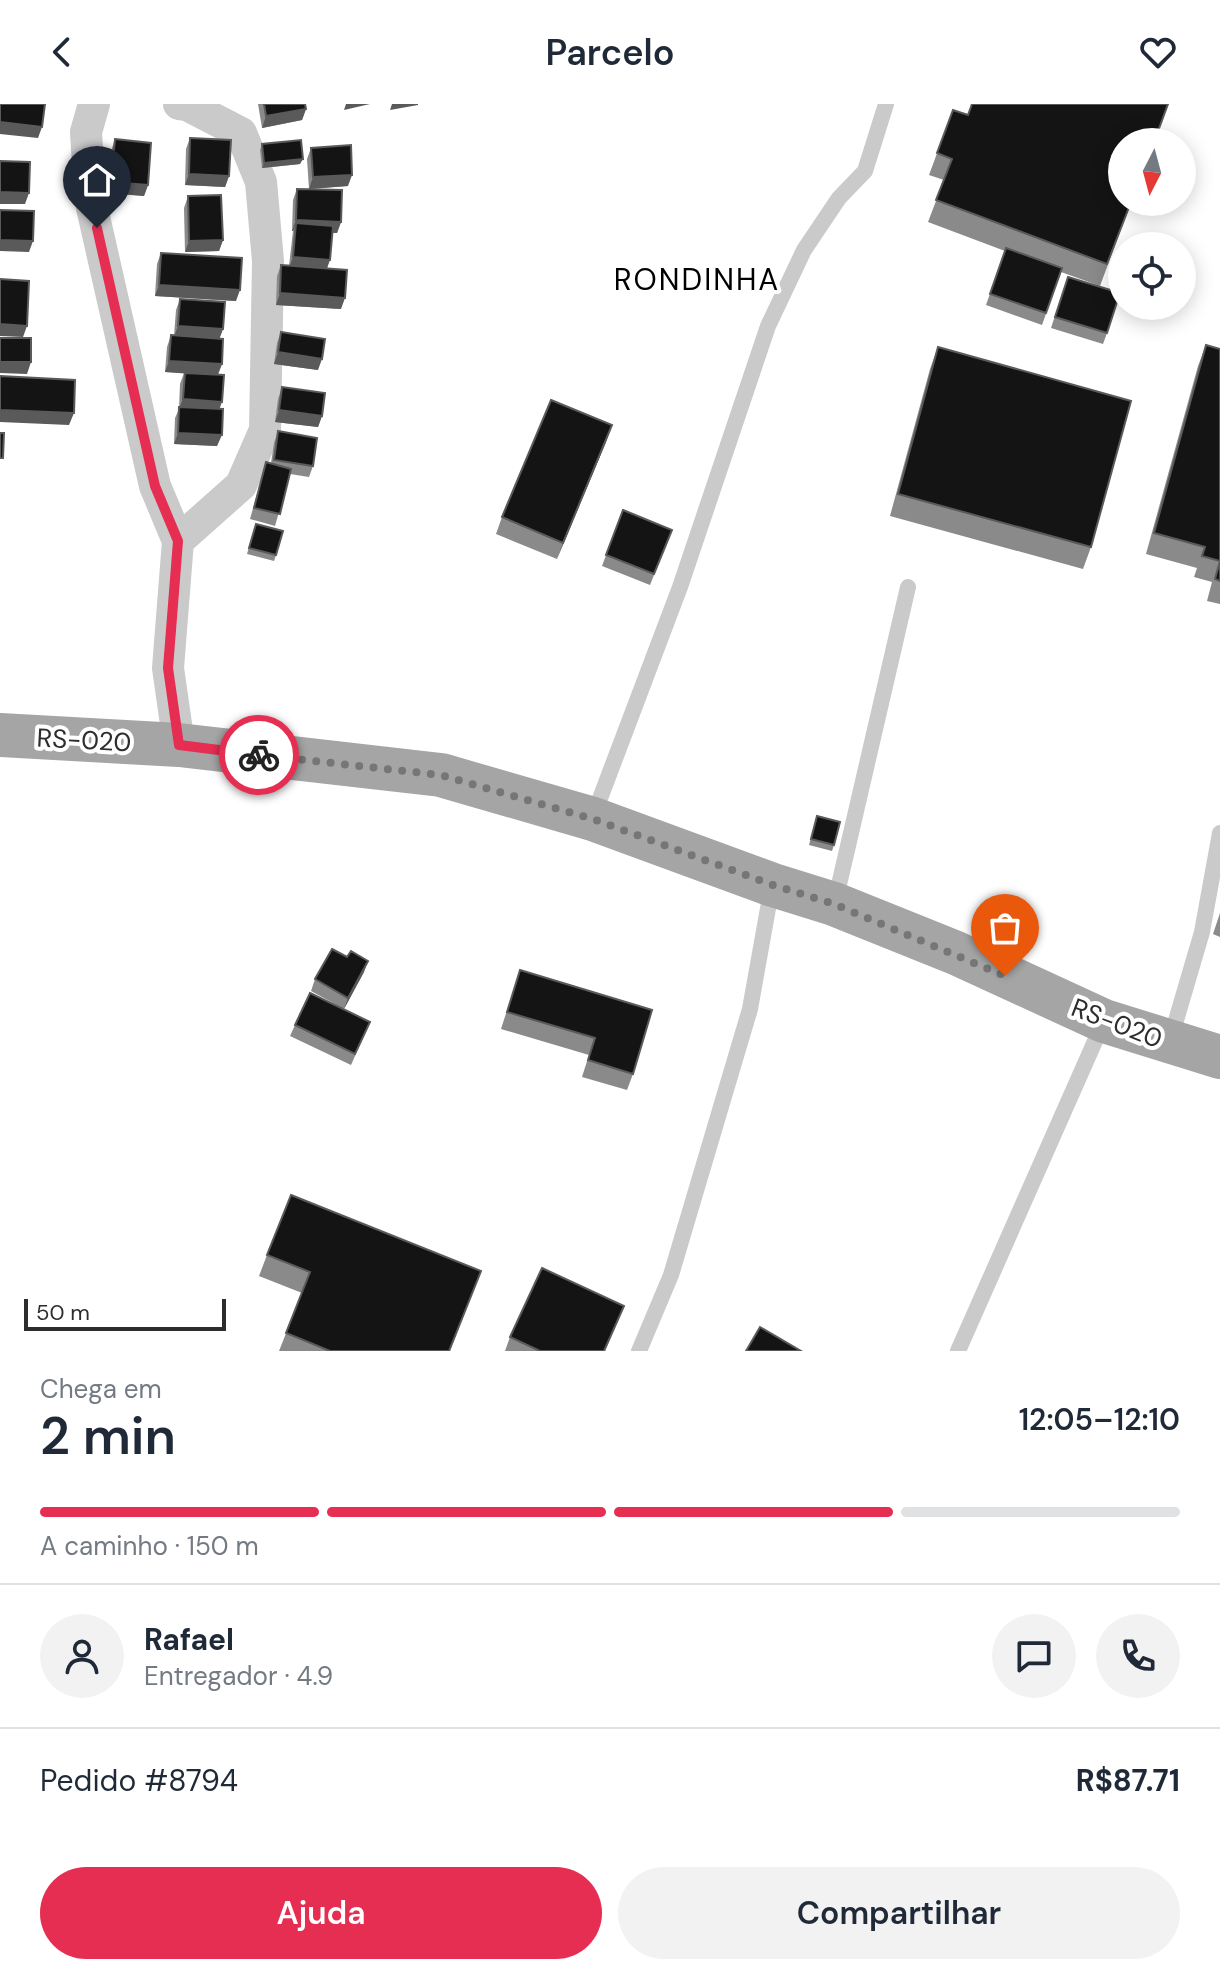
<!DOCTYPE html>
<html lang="pt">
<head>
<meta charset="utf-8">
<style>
	body { margin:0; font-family:"DM Sans",sans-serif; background:#f2f2f3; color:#1f2937; height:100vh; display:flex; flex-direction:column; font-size:30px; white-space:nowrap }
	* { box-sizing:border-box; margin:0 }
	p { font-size:26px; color:#747a83 }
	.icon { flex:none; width:44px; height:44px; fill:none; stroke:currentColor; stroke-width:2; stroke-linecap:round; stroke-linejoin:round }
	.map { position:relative; height:1247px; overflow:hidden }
	.details { display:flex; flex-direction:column; background:#fff; flex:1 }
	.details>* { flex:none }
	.needle { width:52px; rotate:186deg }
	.fabs { position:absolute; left:1108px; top:24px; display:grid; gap:16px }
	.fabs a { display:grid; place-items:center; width:88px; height:88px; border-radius:50%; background:#fff; box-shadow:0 4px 20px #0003; font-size:40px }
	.scale { position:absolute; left:24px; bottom:20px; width:202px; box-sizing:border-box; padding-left:8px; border:4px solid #2d2d2d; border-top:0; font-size:22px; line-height:28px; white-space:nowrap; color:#2d2d2d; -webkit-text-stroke:6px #fff; paint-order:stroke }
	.pin { position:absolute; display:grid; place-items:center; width:68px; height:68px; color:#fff; margin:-82px -34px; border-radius:50% 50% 50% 0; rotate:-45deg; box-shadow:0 0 8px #0007 }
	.pin .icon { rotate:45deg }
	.courier { position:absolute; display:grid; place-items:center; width:80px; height:80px; margin:-40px; border:6px solid #e52e52; border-radius:50%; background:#fff; color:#222; box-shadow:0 2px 10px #0007 }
	.summary em { font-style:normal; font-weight:600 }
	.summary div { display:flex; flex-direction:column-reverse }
	.summary { display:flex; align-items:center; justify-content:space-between; height:136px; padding:0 40px }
	h1 { font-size:52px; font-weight:600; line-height:60px }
	.bar { display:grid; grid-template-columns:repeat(4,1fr); gap:12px 8px; align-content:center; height:96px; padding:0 40px }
	.bar i { height:10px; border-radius:6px; background:#e0e1e3 }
	.bar .selected { background:#e52e52 }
	.bar p { grid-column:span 4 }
	.line { display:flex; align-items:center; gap:20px; padding:0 40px; border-top:2px solid #e0e1e3 }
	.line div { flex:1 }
	.round { display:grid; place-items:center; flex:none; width:84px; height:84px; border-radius:42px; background:#f2f2f3 }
	.primary-button { display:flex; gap:16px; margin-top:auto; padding:16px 40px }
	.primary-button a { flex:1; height:92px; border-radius:48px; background:#e52e52; color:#fff; font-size:32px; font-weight:600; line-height:92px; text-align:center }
	.primary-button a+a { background:#f2f2f3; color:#1f2937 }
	header { display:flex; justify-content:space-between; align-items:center; height:104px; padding:0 40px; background:#fff; font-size:36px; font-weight:600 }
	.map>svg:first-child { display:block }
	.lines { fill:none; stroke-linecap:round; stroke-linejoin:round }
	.lane { stroke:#cacaca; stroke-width:16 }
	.street { stroke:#cacaca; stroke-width:32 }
	.primary { stroke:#a5a5a5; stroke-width:44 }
	.wall { fill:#8a8a8a }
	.shaded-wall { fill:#5a5a5a }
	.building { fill:#141414; stroke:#5a5a5a; stroke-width:2 }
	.done { stroke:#767676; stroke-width:8; stroke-dasharray:0 14.4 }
	.route { stroke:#e52e52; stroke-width:10 }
	.labels { text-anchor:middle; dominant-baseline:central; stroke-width:8; stroke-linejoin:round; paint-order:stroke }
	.street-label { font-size:26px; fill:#2d2d2d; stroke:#fff }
	.quarter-label { font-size:30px; letter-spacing:2px; fill:#000; stroke:#fff }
</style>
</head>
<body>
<header><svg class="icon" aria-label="back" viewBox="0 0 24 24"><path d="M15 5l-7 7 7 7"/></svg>Parcelo<svg class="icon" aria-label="heart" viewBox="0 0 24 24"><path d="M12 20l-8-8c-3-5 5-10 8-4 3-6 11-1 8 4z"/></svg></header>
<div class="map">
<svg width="1220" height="1247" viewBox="0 0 1220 1247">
	<rect width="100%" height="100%" fill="#fff"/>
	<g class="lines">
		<path class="lane" d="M 593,713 L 680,483 L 768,222 L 804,146 L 839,94 L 865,67 L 886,0
			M 835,798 L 908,483
			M 1170,937 L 1202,828 L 1220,729
			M 639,1247 L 671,1171 L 750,905 L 772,782
			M 958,1247 L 1103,919"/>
		<path class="street" d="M 94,0 L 86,28 L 90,95 L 155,382 L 178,437 L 168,564 L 179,641
			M 178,437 L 241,381 L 265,326 L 268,157 L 261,78 L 241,29 L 187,1 L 179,0"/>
		<path class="primary" d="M 0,631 L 179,641 L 441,671 L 593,715 L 773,781 L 834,800 L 956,849 L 1104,917 L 1220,953"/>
	</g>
	<path class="wall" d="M 258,0 L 305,0 L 306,5 L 302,16 L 262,24 Z
		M 953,6 L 1131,98 L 1100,182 L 1061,168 L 1042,221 L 986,201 L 1005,147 L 928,118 L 944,76 L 929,71 Z
		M 190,34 L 229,72 L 225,83 L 185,81 L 186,45 Z
		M 115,35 L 148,81 L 144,92 L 107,89 L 111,47 Z
		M 262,40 L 300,60 L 262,64 L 260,46 Z
		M 311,44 L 348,82 L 309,85 L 307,55 Z
		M 297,85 L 341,118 L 337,129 L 332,129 L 327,165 L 341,205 L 276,201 L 277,172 L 281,161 L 289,162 L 293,127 L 292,127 L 293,96 Z
		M 188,92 L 223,136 L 219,147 L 185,148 L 184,104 Z
		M 161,149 L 236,197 L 155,192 L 157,160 Z
		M 1064,184 L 1107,229 L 1103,240 L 1051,224 Z
		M 180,195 L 223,225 L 219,235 L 222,260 L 218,271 L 219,305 L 217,342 L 174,340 L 175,314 L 179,305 L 180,280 L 184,269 L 165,268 L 167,243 L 171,231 L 174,232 L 176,206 Z
		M 281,228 L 318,266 L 274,260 L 277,239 Z
		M 1206,241 L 1220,245 L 1220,500 L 1207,497 L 1212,478 L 1194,473 L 1197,464 L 1146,450 L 1198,262 Z
		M 938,243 L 1091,443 L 1083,465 L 890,412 L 930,265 Z
		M 282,283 L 322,312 L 318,323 L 275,318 L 278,295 Z
		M 278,327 L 313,362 L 309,373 L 290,370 L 275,422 L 250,415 L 266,358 L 271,359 L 274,339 Z
		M 606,338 L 557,455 L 496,430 L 502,413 Z
		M 623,406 L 672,426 L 650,481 L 602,462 Z
		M 254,425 L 276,451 L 274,457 L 247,450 Z
		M 815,718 L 834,741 L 832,747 L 809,741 Z
		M 1220,809 L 1220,833 L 1213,830 Z
		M 347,853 L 364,868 L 344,905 L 311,887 L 315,875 Z
		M 520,866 L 633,970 L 627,986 L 582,973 L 589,951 L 501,925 Z
		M 370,918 L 351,961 L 290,932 L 295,921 Z
		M 267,1151 L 481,1167 L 450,1247 L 279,1247 L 302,1189 L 259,1172 Z
		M 624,1202 L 605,1247 L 505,1247 L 510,1233 Z"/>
	<path class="shaded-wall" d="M 346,0 L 370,0 L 344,6 Z
		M 392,0 L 418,0 L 418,1 L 390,6 Z
		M 306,5 L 302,16 L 262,24 L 266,12 Z
		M 0,18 L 42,23 L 38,34 L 0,30 Z
		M 303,55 L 300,60 L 262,64 L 264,59 Z
		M 189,70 L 229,72 L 225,83 L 185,81 Z
		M 352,71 L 348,82 L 309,85 L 313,73 Z
		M 111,78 L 148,81 L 144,92 L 107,89 Z
		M 0,88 L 29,89 L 25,100 L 0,100 Z
		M 296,116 L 341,118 L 337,129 L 295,127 L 296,119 L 293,127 L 292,127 Z
		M 0,136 L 33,137 L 29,148 L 0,147 Z
		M 223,136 L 219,147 L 185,148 L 189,137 Z
		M 293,153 L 330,156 L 326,167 L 289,164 Z
		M 159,181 L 240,186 L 236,197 L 155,192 Z
		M 280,189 L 345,194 L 341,205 L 276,201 Z
		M 0,220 L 27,222 L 23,233 L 0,232 Z
		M 178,222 L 223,225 L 219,236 L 174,233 Z
		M 278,248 L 322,255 L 318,266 L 274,260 Z
		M 169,257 L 222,260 L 217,272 L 165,268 Z
		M 0,258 L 31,258 L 27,270 L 0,269 Z
		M 183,295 L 222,298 L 218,309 L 178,307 Z
		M 0,306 L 74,309 L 69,321 L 0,318 Z
		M 279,306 L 322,312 L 318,323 L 275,318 Z
		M 612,321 L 606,338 L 557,455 L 563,439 Z
		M 178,329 L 222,331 L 217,342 L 174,340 Z
		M 368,857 L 364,868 L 344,905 L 348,894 Z"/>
	<path class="building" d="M 0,0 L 45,0 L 42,23 L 0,18 Z
		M 264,0 L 305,0 L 306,5 L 266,12 Z
		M 972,0 L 1168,0 L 1154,38 L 1122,38 L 1122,98 L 1131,98 L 1107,160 L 936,96 L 952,55 L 937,49 L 953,6 L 968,11 Z
		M 190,34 L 231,36 L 229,72 L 189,70 Z
		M 115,35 L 151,39 L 148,81 L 111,78 Z
		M 301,36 L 303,55 L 264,59 L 262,40 Z
		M 351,41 L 352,71 L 313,73 L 311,44 Z
		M 0,57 L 30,58 L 29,89 L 0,88 Z
		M 297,85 L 342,86 L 341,118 L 296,116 Z
		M 221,91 L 223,136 L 189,137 L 188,92 Z
		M 0,106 L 34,107 L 33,137 L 0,136 Z
		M 296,119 L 333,122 L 330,156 L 293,153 Z
		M 1006,144 L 1062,164 L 1046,209 L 990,190 Z
		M 161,149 L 242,154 L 240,186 L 159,181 Z
		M 281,161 L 347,166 L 345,194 L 280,189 Z
		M 1068,173 L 1120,189 L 1107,229 L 1055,213 Z
		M 0,175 L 29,177 L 27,222 L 0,220 Z
		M 180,195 L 225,198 L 223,225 L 178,222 Z
		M 281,228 L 325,235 L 322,255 L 278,248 Z
		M 171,231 L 223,235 L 222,260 L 169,257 Z
		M 0,234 L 31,234 L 31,258 L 0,258 Z
		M 1206,241 L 1220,245 L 1220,477 L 1215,475 L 1220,457 L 1202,452 L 1205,443 L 1154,429 Z
		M 938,243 L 1131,297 L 1091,443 L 898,390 Z
		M 185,269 L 224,271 L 222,298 L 183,295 Z
		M 0,272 L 75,276 L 74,309 L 0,306 Z
		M 282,283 L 325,289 L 322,312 L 279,306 Z
		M 551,296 L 612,321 L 563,439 L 502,413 Z
		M 179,303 L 223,305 L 222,331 L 178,329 Z
		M 278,327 L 317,334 L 313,362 L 274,356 Z
		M 0,329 L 4,329 L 3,354 L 0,354 Z
		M 266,358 L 291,365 L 280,410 L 254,404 Z
		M 623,406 L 672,426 L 654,470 L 606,451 Z
		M 256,420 L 283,427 L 276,451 L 249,444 Z
		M 817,712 L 840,718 L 834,741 L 811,735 Z
		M 332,845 L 347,853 L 351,847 L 368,857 L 348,894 L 315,875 Z
		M 520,866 L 652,906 L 633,970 L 588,956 L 595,934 L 507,908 Z
		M 310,889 L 370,918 L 355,950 L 295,921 Z
		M 291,1091 L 481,1167 L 449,1247 L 330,1247 L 286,1229 L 310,1168 L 267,1151 Z
		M 542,1164 L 624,1202 L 604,1247 L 540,1247 L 510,1233 Z
		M 760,1223 L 801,1247 L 746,1247 Z"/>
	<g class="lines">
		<path class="done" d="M 259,651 L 441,671 L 593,715 L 773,781 L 834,800 L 1005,872"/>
		<path class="route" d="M 97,124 L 155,382 L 178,437 L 168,564 L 179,641 L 259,651"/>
	</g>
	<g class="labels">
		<g class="street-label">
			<text transform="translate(84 636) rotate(3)">RS-020</text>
			<text transform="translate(1117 919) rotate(21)">RS-020</text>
		</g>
		<g class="quarter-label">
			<text x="697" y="175">RONDINHA</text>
		</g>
	</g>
</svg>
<div class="fabs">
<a><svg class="needle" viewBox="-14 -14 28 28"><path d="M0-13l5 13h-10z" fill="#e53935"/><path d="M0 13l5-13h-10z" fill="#747a83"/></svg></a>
<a><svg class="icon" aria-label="locate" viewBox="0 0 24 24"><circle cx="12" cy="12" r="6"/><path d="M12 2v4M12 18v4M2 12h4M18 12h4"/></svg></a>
</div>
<div class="scale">50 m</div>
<div class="pin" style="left:1005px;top:872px;background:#ea580c"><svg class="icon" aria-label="bag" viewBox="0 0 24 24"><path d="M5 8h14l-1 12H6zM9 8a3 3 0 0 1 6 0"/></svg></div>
<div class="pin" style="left:97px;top:124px;background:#1f2937"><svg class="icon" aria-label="home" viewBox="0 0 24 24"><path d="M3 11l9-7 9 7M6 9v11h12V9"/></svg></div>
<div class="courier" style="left:259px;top:651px"><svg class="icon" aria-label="bike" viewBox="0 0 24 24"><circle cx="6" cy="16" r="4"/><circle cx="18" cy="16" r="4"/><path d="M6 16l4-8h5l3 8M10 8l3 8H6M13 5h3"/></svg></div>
</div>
<section class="details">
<div class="summary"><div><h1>2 min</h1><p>Chega em</p></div><em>12:05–12:10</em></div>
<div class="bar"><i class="selected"></i><i class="selected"></i><i class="selected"></i><i></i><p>A caminho · 150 m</p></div>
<div class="line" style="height:144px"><a class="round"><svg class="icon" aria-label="person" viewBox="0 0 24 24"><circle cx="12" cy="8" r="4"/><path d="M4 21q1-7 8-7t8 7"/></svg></a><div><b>Rafael</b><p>Entregador · 4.9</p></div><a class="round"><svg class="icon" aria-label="chat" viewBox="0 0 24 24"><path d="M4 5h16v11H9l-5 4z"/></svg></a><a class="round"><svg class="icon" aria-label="phone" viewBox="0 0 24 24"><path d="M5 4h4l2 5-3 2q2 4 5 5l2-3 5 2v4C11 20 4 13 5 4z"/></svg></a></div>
<div class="line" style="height:104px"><div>Pedido #8794</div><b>R$87.71</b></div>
<div class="primary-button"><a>Ajuda</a><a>Compartilhar</a></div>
</section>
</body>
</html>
